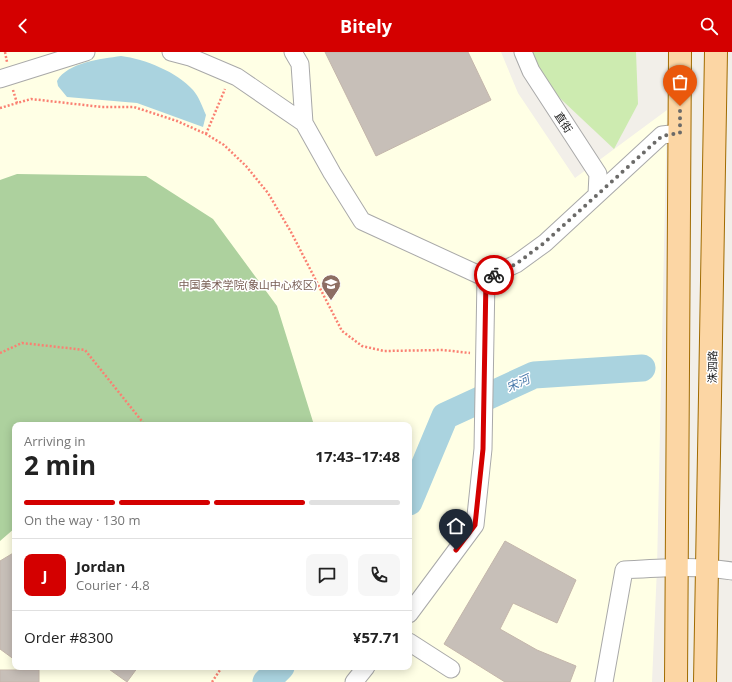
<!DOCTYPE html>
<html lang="en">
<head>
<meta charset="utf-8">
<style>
	body { margin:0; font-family:"Open Sans","Noto Sans SC",sans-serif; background:#f6f6f6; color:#222; height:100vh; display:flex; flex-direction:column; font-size:15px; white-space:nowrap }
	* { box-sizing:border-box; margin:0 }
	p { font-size:13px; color:#767676 }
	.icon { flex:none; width:22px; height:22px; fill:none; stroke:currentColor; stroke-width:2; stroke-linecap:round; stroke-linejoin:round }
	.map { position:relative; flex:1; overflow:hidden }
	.panel { position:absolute; left:12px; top:370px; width:400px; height:248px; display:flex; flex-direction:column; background:#fff; border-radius:8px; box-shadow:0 2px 10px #0003 }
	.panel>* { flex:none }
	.pin { position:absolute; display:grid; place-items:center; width:34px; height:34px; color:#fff; margin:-41px -17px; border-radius:50% 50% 50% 0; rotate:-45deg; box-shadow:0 0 4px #0007 }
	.pin .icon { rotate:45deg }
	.courier { position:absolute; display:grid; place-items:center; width:40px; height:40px; margin:-20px; border:3px solid #d40000; border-radius:50%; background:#fff; color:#222; box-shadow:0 1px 5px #0007 }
	.headline em { font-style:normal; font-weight:700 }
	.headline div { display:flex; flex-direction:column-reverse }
	.headline { display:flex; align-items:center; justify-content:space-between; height:68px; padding:0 12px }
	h1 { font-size:26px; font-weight:700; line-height:30px }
	.bar { display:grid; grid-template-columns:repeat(4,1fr); gap:6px 4px; align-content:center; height:48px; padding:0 12px }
	.bar i { height:5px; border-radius:3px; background:#e0e0e0 }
	.bar .selected { background:#d40000 }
	.bar p { grid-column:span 4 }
	.line { display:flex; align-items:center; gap:10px; padding:0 12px; border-top:1px solid #e0e0e0 }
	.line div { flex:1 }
	.round { display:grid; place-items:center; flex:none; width:42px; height:42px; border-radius:8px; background:#f6f6f6 }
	header { display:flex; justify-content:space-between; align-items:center; height:52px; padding:0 12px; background:#d40000; color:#fff; font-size:18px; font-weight:700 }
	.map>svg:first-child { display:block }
	.education { fill:#ffffe5; fill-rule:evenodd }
	.grass { fill:#cdebb0 }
	.forest { fill:#add19e }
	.water { fill:#aad3df }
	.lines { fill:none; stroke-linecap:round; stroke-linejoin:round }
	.river { stroke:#aad3df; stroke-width:27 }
	.building { fill:#c7bfb8; stroke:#c4b6ab }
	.street-casing { stroke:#a9a9a9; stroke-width:19 }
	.primary-casing { stroke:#a06b00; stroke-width:24 }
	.path { stroke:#fa8072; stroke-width:2.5; stroke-dasharray:2 2; stroke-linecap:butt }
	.street { stroke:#fff; stroke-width:17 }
	.primary { stroke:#fcd6a4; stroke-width:22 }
	.done { stroke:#6b6a68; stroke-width:4; stroke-dasharray:0 7.2 }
	.route { stroke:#d40000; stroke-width:5 }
	.labels { text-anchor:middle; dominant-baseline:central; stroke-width:3; stroke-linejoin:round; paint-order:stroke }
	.street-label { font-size:11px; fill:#222; stroke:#fff }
	.education-label { font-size:11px; fill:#785e54; stroke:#fff; text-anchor:end }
	.water-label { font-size:12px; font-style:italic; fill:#4a7aab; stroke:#fff }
</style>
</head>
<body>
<header><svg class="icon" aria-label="back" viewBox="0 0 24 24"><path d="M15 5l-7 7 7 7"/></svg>Bitely<svg class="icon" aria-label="search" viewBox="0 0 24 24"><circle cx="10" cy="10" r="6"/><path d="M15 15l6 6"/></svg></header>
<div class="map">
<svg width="732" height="630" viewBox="0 0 732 630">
	<rect width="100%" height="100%" fill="#f2efe9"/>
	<path class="education" d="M 0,0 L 501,0 L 518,41 L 575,126 L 667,58 L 657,516 L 652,630 L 0,630 ZM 15,373 L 409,373 L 409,615 L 15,615 Z"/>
	<path class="grass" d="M 529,0 L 636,0 L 638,52 L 614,97 L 531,19 Z"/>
	<path class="forest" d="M 17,122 L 146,124 L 213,167 L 277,254 L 314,373 L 15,373 L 15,476 L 0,489 L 0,128 Z"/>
	<path class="water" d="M 121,4 C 145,7 177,20 193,38 C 199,45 202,54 206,63 L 203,75 L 137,51 L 67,45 L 58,34 L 57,29 C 68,10 101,7 121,4 Z"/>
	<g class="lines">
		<path class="river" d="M 409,450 L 445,364 L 534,323 L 642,316
			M 266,630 L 281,615"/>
	</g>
	<path class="building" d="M 325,0 L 468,0 L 491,48 L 376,104 Z
		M 505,489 L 576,528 L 557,571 L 513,551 L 500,577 L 537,598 L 576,614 L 570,630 L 505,630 L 444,592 Z
		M 15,500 L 15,608 L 0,597 L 0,509 Z
		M 106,615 L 138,615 L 127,630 Z
		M 0,618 L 39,618 L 39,630 L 0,630 Z"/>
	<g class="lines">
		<g class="street-casing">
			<path id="street" d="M 171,0 L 190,5 L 237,25 L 304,71 L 332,121 L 362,169 L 486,226 L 516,212 L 545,191 L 662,83 L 680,81
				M 293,0 L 300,12 L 304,71
				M 523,0 L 531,19 L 598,122 L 597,142
				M 0,27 L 86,0
				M 409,562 L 475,473 L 483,397 L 486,226
				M 409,590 L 451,617
				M 354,630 L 366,615
				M 604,630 L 624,518 C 660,516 696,513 732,519"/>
		</g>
		<g class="primary-casing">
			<path id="primary" d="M 676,630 L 680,0
				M 705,630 L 716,0"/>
		</g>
		<path class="path" d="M 5,0 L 7,10
			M 13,38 L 17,51
			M 0,56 L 31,47 L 102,55 L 134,55 L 177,69 L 206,82 L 224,93 L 246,114 L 268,141 L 291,180 L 342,279 L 362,294 L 384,299 L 443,298 L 470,301
			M 206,82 L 225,37
			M 0,301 L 22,291 L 85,298 L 145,373
			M 212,630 L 222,615"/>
		<use href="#street" class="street"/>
		<use href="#primary" class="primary"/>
	</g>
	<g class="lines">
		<path class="done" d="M 494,223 L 516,212 L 544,191 L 662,84 L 680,81 L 680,54"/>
		<path class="route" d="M 456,498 L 475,473 L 483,397 L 486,226 L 494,223"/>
	</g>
	<defs>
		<g id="university-pin" transform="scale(1)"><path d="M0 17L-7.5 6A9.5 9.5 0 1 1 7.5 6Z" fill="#8d6e63" stroke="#fff"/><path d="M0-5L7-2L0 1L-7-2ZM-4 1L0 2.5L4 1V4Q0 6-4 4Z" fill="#fff"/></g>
	</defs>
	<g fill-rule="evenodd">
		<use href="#university-pin" x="331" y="232"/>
	</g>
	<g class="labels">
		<g class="street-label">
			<text transform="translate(564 70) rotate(57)">直街</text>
			<text transform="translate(712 315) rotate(-89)">洙泗路</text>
		</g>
		<g class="education-label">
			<text x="317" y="232">中国美术学院(象山中心校区)</text>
		</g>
		<g class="water-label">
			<text transform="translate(518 331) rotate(-24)">宋河</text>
		</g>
	</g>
</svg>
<div class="pin" style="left:680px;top:54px;background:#ea580c"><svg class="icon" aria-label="bag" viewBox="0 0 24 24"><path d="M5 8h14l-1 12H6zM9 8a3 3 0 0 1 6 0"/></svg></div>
<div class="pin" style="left:456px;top:498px;background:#1f2937"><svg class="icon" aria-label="home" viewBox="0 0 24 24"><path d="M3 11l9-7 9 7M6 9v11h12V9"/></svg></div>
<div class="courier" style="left:494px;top:223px"><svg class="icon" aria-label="bike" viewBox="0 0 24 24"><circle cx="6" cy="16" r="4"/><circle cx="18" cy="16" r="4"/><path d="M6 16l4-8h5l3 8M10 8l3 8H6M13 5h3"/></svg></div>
<section class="panel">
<div class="headline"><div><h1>2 min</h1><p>Arriving in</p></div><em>17:43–17:48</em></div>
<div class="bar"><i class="selected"></i><i class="selected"></i><i class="selected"></i><i></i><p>On the way · 130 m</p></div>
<div class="line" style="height:72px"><b class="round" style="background:#d40000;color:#fff">J</b><div><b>Jordan</b><p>Courier · 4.8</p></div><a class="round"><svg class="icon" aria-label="chat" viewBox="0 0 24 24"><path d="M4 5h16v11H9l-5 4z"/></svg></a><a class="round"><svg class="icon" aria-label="phone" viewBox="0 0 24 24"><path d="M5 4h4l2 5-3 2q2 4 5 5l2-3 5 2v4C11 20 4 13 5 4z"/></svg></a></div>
<div class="line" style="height:52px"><div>Order #8300</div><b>¥57.71</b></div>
</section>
</div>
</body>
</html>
